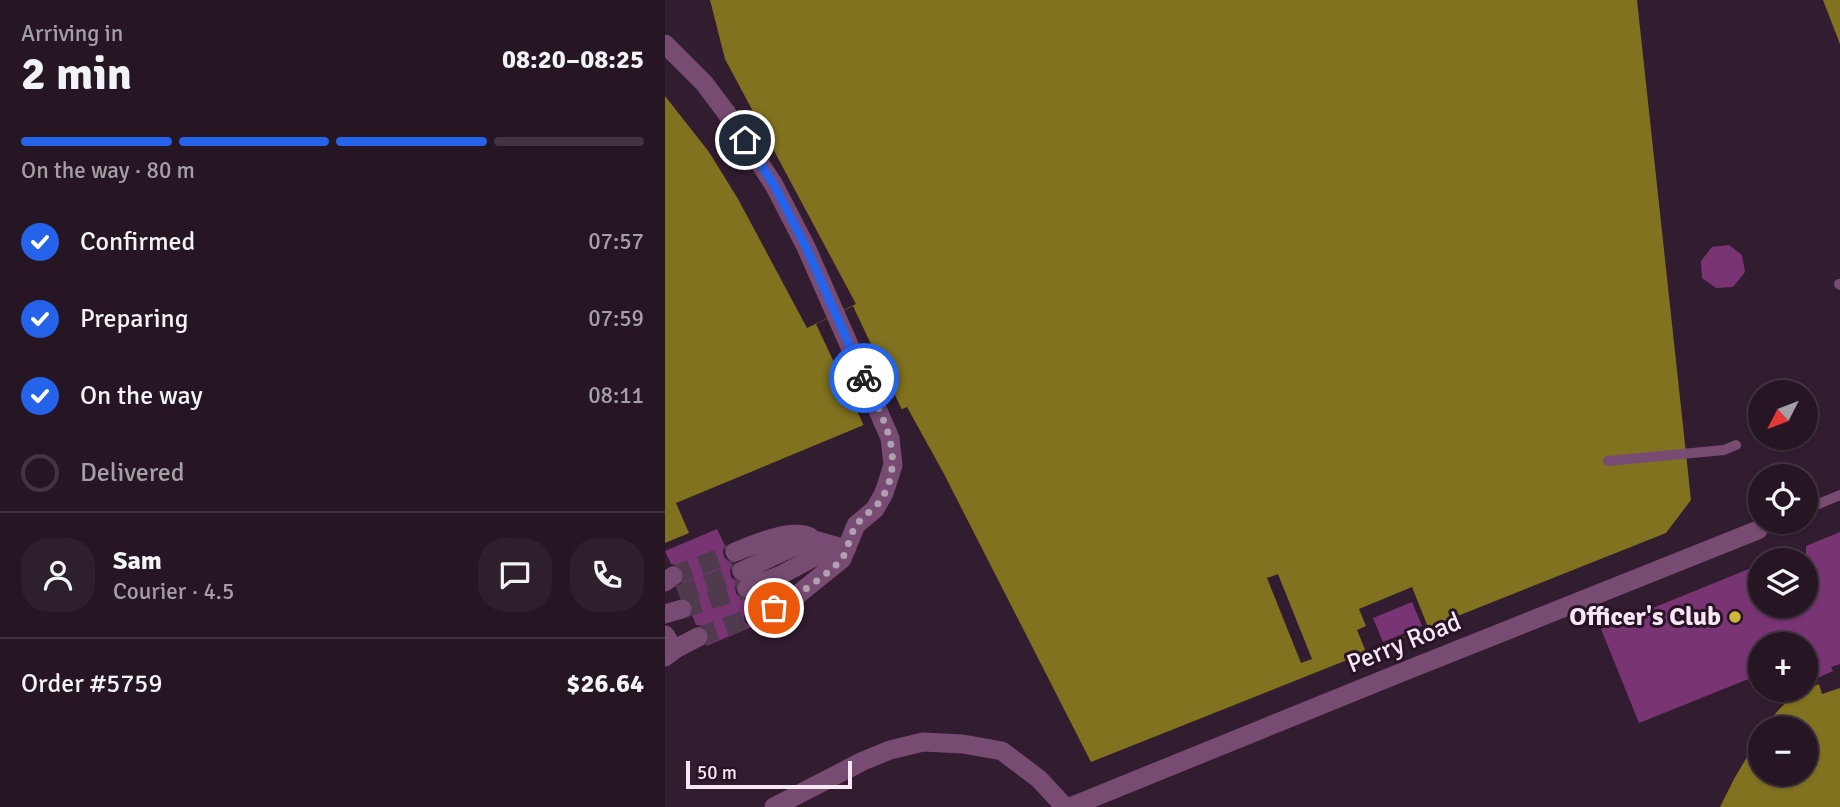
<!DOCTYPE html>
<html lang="en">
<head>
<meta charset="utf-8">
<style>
	body { margin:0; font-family:Signika,sans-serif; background:#2e1f2c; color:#f1f3f6; height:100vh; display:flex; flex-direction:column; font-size:26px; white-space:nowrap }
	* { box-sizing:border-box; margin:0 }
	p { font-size:23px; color:#a49fa6 }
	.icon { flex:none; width:38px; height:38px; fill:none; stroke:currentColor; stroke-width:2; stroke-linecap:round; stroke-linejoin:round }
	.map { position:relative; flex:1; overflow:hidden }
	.side { display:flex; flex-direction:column; background:#261624; width:665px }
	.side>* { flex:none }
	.needle { width:46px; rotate:228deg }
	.fabs { position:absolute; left:1083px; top:380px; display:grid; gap:14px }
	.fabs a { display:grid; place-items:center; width:70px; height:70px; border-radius:50%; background:#261624; box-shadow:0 2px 5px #0004,0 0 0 2px #423541; font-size:35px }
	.scale { position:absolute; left:21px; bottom:18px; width:166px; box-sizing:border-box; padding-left:7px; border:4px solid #f5e7f3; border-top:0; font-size:19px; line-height:24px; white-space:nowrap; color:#f5e7f3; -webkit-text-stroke:5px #281426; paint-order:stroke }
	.pin { position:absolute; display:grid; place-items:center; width:60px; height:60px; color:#fff; margin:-30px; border:4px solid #fff; border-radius:50%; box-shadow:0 2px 7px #0007 }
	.courier { position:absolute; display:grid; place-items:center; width:70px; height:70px; margin:-35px; border:5px solid #2563eb; border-radius:50%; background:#fff; color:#222; box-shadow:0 2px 9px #0007 }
	.headline em { font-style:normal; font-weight:700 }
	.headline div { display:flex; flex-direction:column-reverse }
	.headline { display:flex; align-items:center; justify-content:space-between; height:119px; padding:0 21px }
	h1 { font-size:46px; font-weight:700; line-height:52px }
	.bar { display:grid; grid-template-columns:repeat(4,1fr); gap:10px 7px; align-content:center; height:84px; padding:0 21px }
	.bar i { height:9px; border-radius:5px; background:#423541 }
	.bar .current { background:#2563eb }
	.bar p { grid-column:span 4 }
	.line { display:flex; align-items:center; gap:18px; padding:0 21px; border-top:2px solid #423541 }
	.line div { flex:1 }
	.round { display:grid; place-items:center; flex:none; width:74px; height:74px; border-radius:28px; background:#2e1f2c }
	ol { padding:0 21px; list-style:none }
	li { display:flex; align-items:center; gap:21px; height:77px }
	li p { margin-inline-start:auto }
	li .icon { padding:7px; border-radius:50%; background:#2563eb; color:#fff; stroke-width:4 }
	li:last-child { color:#a49fa6 }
	li i { width:38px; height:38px; border:4px solid #423541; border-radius:50% }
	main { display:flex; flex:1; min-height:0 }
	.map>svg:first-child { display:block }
	.water { fill:#81721f }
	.pier { fill:#321d30 }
	.building { fill:#793474 }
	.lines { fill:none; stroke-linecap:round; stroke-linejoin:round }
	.minor-tunnel { stroke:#4f3b4d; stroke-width:19; stroke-dasharray:19 10; stroke-linecap:butt }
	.service { stroke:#784b73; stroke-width:10 }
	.minor { stroke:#784b73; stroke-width:19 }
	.tertiary { stroke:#784b73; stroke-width:19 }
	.done { stroke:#b1a0af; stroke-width:7; stroke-dasharray:0 12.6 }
	.route { stroke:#2563eb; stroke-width:9 }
	.poi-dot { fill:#cfb837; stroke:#281426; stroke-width:2.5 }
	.labels { text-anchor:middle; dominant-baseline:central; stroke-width:6; stroke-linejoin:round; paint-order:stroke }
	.poi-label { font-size:26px; font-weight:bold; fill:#f5e7f3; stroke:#281426; text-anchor:end }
	.street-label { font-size:26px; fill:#f5e7f3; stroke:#281426 }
</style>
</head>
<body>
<main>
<section class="side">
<div class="headline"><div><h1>2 min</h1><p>Arriving in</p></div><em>08:20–08:25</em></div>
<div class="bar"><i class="current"></i><i class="current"></i><i class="current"></i><i></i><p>On the way · 80 m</p></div>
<ol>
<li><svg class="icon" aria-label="check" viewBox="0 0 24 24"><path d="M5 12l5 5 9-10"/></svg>Confirmed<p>07:57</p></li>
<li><svg class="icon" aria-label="check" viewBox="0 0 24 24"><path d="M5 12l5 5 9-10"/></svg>Preparing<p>07:59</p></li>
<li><svg class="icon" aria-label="check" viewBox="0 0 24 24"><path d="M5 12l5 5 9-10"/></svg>On the way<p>08:11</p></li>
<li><i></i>Delivered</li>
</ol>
<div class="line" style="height:126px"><a class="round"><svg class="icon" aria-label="person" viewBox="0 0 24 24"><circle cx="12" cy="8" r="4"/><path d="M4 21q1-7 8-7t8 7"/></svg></a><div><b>Sam</b><p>Courier · 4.5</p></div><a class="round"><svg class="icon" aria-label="chat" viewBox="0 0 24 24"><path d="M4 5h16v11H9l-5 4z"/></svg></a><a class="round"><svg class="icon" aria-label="phone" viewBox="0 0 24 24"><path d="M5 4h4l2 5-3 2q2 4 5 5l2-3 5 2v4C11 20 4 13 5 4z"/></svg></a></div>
<div class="line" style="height:91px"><div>Order #5759</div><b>$26.64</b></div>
</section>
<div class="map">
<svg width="1175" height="807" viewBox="0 0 1175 807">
	<rect width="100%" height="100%" fill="#321d30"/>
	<path class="water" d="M 45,0 L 972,0 L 1026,500 L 1001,533 L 426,762 L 278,472 L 242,407 L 11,503 L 24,533 L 0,543 L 0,96 L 44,152 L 73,199 L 142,328 L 191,304 L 60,59 Z
		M 1158,0 L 1175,0 L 1175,44 Z
		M 1154,684 L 1157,694 L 1175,688 L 1175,807 L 1055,807 L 1069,779 L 1095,735 L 1096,774 L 1141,774 L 1141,728 L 1100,728 C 1116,704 1128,694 1154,684 Z"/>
	<path class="pier" d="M 188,306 L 237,410 L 199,426 L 151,324 Z
		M 613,574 L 647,659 L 636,663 L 602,578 Z
		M 747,587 L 763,627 L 701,652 L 692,630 L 701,626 L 694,609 Z"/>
	<path class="building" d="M 1064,245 L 1077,255 L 1080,272 L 1068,287 L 1051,288 L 1037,278 L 1036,261 L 1047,247 Z
		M 52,529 L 60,546 L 58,551 L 59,557 L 67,564 L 65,571 L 66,577 L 72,582 L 70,587 L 71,593 L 75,598 L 82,600 L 84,606 L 81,610 L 79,616 L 80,622 L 87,627 L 41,646 L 45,638 L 44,632 L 39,626 L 31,625 L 27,615 L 28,605 L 25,600 L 20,597 L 15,586 L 19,580 L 20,575 L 18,569 L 12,565 L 6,564 L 0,551 Z
		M 1175,532 L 1175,664 L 1166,667 L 1168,671 L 1150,679 L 1141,656 L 1141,644 L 1096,644 L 1096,674 L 974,723 L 936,629 L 1096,564 L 1096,606 L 1141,606 L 1141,546 Z
		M 747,602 L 757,626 L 718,642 L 708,618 Z"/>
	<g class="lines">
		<path class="minor-tunnel" d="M 8,576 L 70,552
			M 14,595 L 77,571
			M 17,609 L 82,588
			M 33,637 L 91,616"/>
		<path class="service" d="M 1174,284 L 1175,285
			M 943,461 L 1059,450 L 1071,445
			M 1141,509 L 1175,495
			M 1093,530 L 1112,522"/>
		<path class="minor" d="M 70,552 C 90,544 125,528 145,537
			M 77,571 L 128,547 L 149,540 L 170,546
			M 0,582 L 8,576
			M 82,588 L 114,576 L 170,546 L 182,548
			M 0,614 L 17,609
			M 91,616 L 126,600 L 177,559 L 191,525 L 210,509 L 219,493
			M 0,635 L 9,650
			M 0,657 L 12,648 L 33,637
			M 109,807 L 198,761 L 225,750 L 258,742 L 298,744 L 337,751 L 374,779 L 400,807
			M 405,807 L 730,675 L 1093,530"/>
		<path class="tertiary" d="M 0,44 L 39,83 L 63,115 L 109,185 L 141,247 L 225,438 L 228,465 L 219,493"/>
	</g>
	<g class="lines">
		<path class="done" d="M 109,608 C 126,600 168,572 178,557 C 183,548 185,536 190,527 C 196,517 209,510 216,500 C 242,457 218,418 199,378"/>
		<path class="route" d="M 80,140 L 109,185 L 141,247 L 199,378"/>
	</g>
	<circle class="poi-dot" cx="1070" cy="617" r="7"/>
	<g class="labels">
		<g class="poi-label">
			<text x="1056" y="617">Officer's Club</text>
		</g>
		<g class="street-label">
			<text transform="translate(739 643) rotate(-22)">Perry Road</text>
		</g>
	</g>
</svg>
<div class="fabs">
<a><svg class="needle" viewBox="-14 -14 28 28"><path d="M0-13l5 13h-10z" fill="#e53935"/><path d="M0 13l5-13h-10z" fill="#a49fa6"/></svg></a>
<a><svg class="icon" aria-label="locate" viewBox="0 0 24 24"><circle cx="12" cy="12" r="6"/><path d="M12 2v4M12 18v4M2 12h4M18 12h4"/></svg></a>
<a><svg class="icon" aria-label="layers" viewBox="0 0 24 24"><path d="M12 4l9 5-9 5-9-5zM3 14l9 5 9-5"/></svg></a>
<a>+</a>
<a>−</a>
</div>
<div class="scale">50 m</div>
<div class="pin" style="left:109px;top:608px;background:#ea580c"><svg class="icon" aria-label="bag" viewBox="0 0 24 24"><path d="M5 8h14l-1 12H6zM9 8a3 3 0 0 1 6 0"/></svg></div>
<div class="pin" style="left:80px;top:140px;background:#1f2937"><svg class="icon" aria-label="home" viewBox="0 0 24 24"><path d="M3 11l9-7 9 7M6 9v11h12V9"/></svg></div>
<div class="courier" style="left:199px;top:378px"><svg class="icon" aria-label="bike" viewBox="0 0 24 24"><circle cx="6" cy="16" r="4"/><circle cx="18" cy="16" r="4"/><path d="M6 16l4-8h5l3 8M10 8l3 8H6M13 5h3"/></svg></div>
</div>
</main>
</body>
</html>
